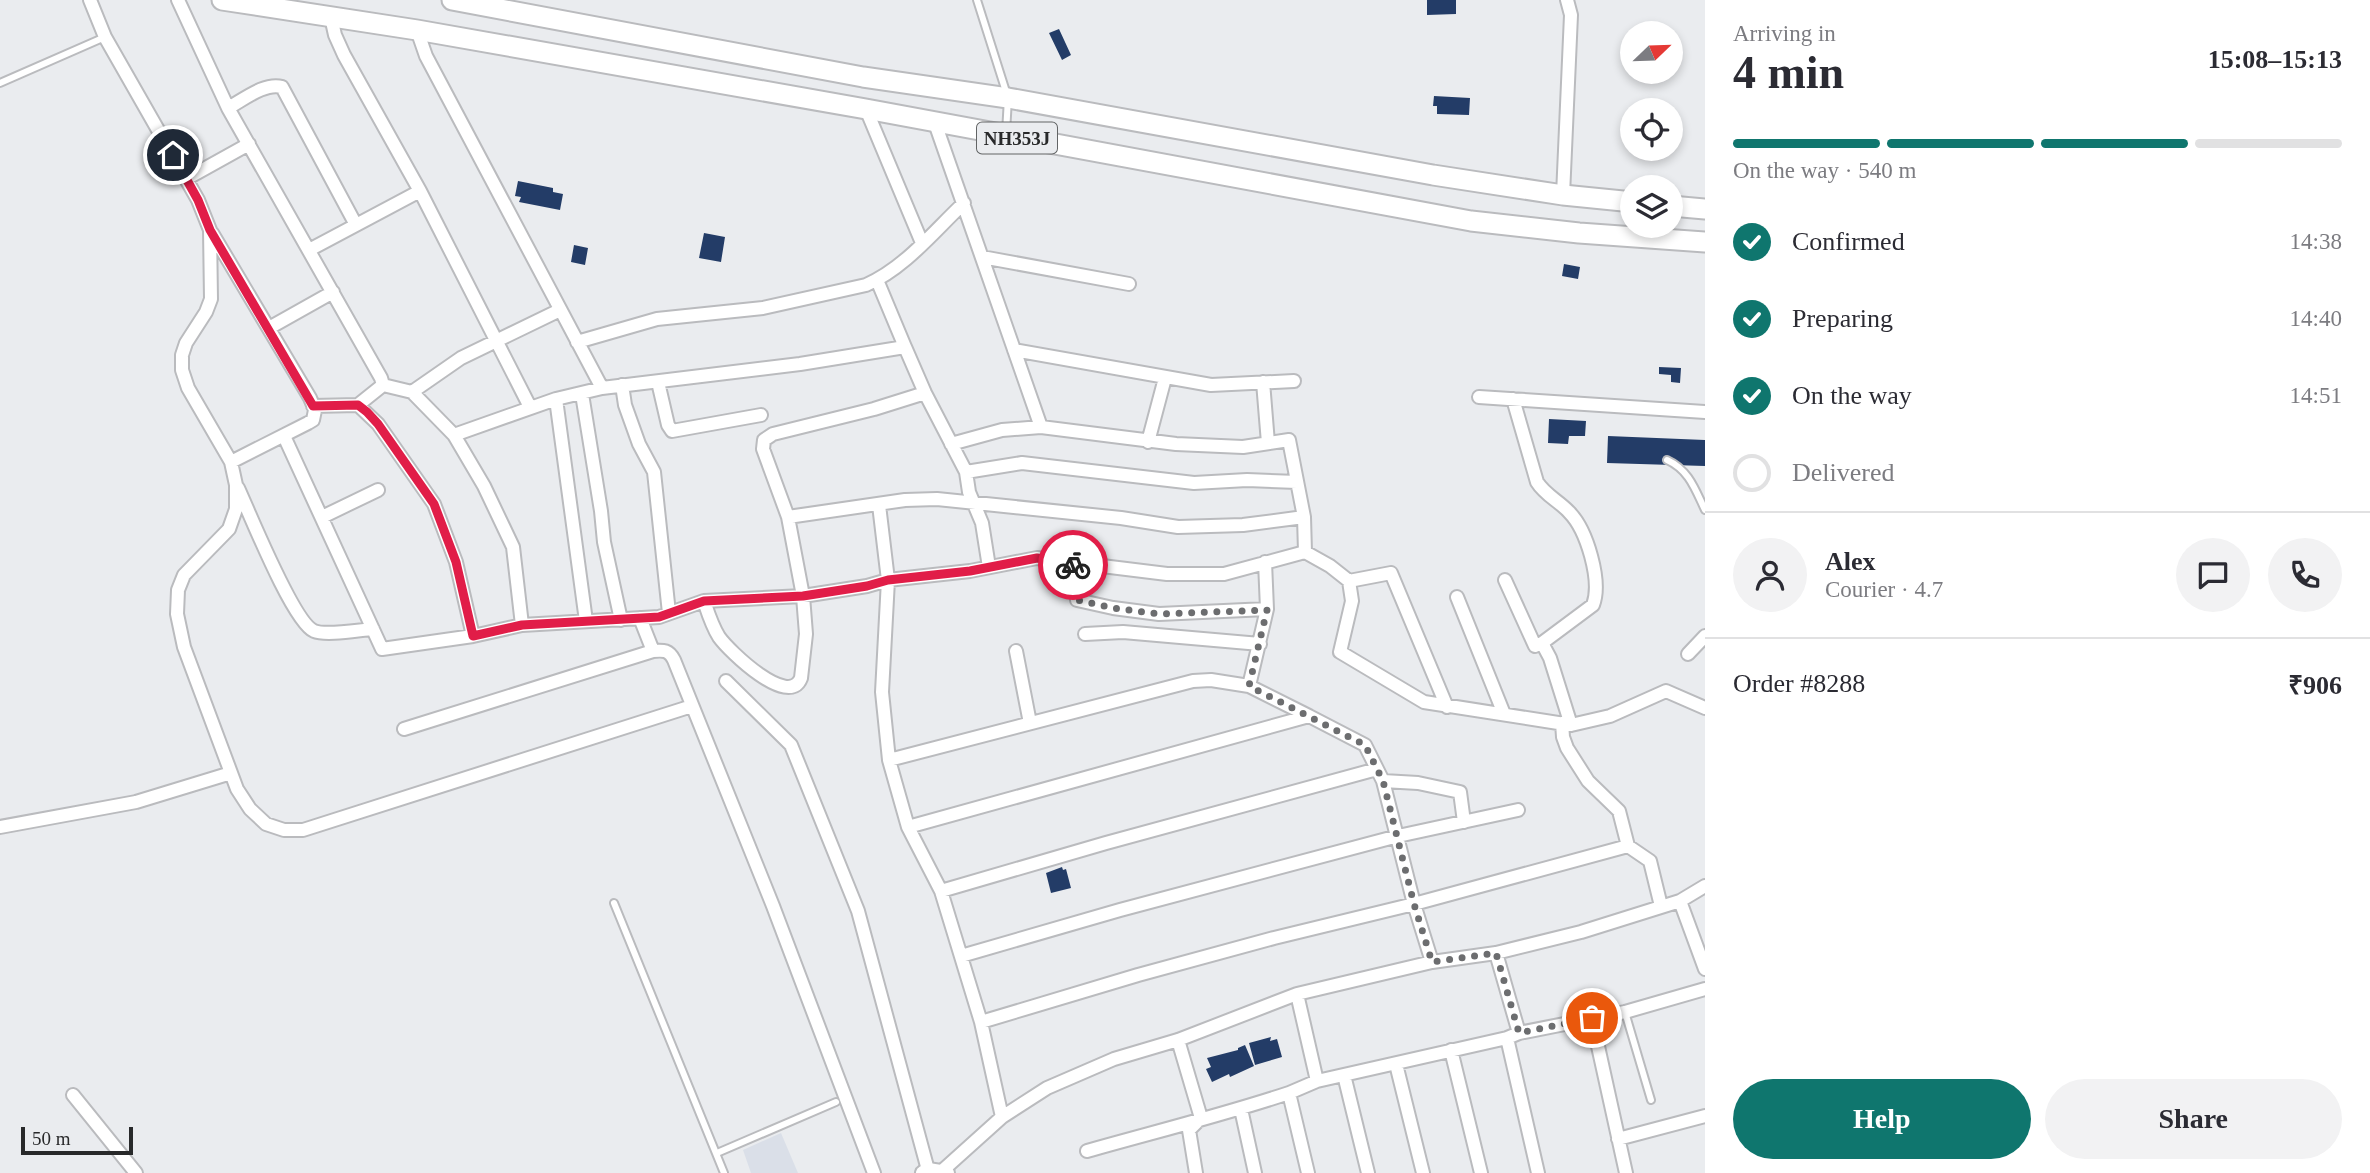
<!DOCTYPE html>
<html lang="en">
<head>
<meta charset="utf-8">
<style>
	body { margin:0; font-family:Georgia,serif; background:#f2f2f3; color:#2b2b33; height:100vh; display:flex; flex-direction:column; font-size:26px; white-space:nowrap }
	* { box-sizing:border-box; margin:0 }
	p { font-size:23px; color:#7c7c81 }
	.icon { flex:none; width:38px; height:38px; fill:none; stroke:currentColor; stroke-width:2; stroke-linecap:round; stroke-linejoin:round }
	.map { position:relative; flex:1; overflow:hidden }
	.drawer { display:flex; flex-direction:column; background:#fff; width:665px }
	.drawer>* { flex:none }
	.needle { width:46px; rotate:67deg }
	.buttons { position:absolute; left:1620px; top:21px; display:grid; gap:14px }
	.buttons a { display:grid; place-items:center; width:63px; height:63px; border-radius:50%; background:#fff; box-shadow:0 4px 10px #0003; font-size:35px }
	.scale { position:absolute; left:21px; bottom:18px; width:112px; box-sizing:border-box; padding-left:7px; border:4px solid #28292a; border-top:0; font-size:19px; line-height:24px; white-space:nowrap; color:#28292a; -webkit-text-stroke:5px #eaecef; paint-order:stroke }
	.pin { position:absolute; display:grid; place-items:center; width:60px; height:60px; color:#fff; margin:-30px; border:4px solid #fff; border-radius:50%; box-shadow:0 2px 7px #0007 }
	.courier { position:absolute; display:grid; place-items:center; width:70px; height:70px; margin:-35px; border:5px solid #e11d48; border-radius:50%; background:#fff; color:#222; box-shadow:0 2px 9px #0007 }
	.overview em { font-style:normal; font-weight:600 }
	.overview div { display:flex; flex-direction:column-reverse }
	.overview { display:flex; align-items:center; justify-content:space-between; height:119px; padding:0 28px }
	h1 { font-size:46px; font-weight:600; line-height:52px }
	.bar { display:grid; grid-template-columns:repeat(4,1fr); gap:10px 7px; align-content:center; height:84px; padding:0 28px }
	.bar i { height:9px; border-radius:5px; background:#e1e1e2 }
	.bar .selected { background:#0f766e }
	.bar p { grid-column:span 4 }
	.line { display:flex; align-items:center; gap:18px; padding:0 28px; border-top:2px solid #e1e1e2 }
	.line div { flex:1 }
	.round { display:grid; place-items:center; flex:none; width:74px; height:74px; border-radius:37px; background:#f2f2f3 }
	ol { padding:0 28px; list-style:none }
	li { display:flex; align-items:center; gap:21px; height:77px }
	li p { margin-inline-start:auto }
	li .icon { padding:7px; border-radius:50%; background:#0f766e; color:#fff; stroke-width:4 }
	li:last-child { color:#7c7c81 }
	li i { width:38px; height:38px; border:4px solid #e1e1e2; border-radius:50% }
	.primary-button { display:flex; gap:14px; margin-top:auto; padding:14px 28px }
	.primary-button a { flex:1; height:80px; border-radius:42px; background:#0f766e; color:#fff; font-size:28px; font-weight:600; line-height:80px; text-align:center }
	.primary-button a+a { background:#f2f2f3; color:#2b2b33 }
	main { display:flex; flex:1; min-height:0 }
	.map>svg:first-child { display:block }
	.built { fill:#dadfe8 }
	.building { fill:#233c67 }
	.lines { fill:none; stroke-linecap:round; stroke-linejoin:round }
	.service-casing { stroke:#babbbe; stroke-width:10 }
	.minor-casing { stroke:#babbbe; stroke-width:16 }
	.tertiary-casing { stroke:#babbbe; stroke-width:18 }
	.trunk-casing { stroke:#babbbe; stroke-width:23 }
	.service { stroke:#fff; stroke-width:6 }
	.minor { stroke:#fff; stroke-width:12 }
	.tertiary { stroke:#fff; stroke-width:14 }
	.trunk { stroke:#fff; stroke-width:19 }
	.done { stroke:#6c6d6f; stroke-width:7; stroke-dasharray:0 12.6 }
	.route { stroke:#e11d48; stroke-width:9 }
	.labels { text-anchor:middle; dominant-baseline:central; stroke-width:7; stroke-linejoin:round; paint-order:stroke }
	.shield { fill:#eaecef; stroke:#626465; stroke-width:2 }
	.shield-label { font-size:19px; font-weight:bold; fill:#28292a }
</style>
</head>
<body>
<main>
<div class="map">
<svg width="1705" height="1173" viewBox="0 0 1705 1173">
	<rect width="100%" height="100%" fill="#eaecef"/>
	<path class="built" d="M 781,1133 L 798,1173 L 751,1173 L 743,1150 Z"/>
	<path class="building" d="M 1427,0 L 1456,0 L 1456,14 L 1427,15 Z
		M 1059,29 L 1071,55 L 1062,60 L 1049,33 Z
		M 1434,96 L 1470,98 L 1469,115 L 1437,114 L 1437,106 L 1433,106 Z
		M 518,181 L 553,188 L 553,192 L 563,194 L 560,210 L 519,202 L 521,197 L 515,196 Z
		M 704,233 L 725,237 L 721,262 L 699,258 Z
		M 574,245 L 588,248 L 585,265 L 571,262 Z
		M 1564,264 L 1580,267 L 1578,279 L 1562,276 Z
		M 1659,367 L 1681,368 L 1680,383 L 1671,382 L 1671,375 L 1659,374 Z
		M 1549,419 L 1586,421 L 1585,436 L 1569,436 L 1568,444 L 1548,443 Z
		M 1608,436 L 1705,440 L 1705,466 L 1607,463 Z
		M 1062,867 L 1063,870 L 1066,869 L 1071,888 L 1051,893 L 1046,873 Z
		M 1271,1037 L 1270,1041 L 1277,1039 L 1282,1057 L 1255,1065 L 1249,1043 Z
		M 1245,1045 L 1254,1066 L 1230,1077 L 1229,1074 L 1212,1082 L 1206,1069 L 1211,1067 L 1207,1058 L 1238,1050 L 1238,1048 Z"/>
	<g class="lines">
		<g class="service-casing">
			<path id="service" d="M 977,0 L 1008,98 L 1006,133
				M 0,83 L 105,37
				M 1667,460 C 1689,470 1695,489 1705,510
				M 614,903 L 724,1173
				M 1625,1012 L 1651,1100
				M 717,1153 L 836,1102"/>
		</g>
		<g class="minor-casing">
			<path id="minor" d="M 90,0 L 105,37 L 198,200 L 210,230 L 211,299 L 206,312 L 186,343 L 182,355 L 182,370 L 188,388 L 231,462 L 236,485 L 236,509 L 229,529 L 184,575 L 178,590 L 177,614 L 184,647 L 237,789 L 250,809 L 266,824 L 284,830 L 303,830 L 692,706
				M 178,0 L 228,108 L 381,378 L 383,385 L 358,405
				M 331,17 L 335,35 L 344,55 L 420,191 L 530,407
				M 417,30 L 426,56 L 602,388
				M 228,108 C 243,100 265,82 282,87 L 356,225
				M 866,109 L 922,243
				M 186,179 L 249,144
				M 1563,195 L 1571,15 L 1567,0
				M 212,233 L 310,398 L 315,410 L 313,420 L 308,423 L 231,462
				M 309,250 L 420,191
				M 982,257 L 1129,284
				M 877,280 L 905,347
				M 269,328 L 333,292
				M 577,342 L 657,319 L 763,308 L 866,285 C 905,268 934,231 964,203
				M 1014,350 L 1211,385 L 1294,381
				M 658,382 L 668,425 L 672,431 L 761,415
				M 1263,382 L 1268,443
				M 383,385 L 412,392 L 454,435 L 484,486 L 513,547 L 522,625
				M 622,385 L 625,405 L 639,444 L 654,472 L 669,613
				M 412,392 L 461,358 L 560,310
				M 582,394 L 601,511 L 604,542 L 621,620
				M 1479,397 L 1705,412
				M 556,399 L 586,621
				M 1513,399 L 1537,482 C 1545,495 1559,501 1569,512 C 1587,530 1602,581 1593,605 L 1542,643 L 1550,658 L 1571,725
				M 313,406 L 358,405 L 378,424 L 434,504 L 456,562 L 473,636
				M 454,435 L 556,399 L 602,388 L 800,364 L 905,347 L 925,393 L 966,472 L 969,492 L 982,523 L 989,567
				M 284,436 L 382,649 L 473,636 L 522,625 L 659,617 L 704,601 L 803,596 L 867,586 L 888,580 L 970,571 L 1037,558 L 1167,574 L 1224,574 L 1305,552 L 1304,517 L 1289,440 L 1243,447 L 1176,444 L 1041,427 L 935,123
				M 1148,442 L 1165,378
				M 951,444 L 1002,430 L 1041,427
				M 966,472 L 1022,463 L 1194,483 L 1247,480 L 1297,482
				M 238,488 C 250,514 293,622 314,631 C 326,636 359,630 373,629
				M 879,505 L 888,580 L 882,692 L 889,760 L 908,827 L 941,891 L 981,1022 L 1002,1117
				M 322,517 L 378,490
				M 788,517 L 763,449 L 764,440 L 773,434 L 874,409 L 925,393
				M 1305,552 L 1330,566 L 1349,581 L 1352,601 L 1340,652 L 1424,702 L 1571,725 L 1610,716 L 1666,691 L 1705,708
				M 1073,563 L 1077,600 L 1113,608 L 1159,614 L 1267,609 L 1265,562
				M 1505,580 L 1535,646 L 1542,643
				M 1349,581 L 1391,573 L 1447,707
				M 1457,597 L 1504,714
				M 704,601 C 708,613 712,626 719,637 C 729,651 789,709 801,678 L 806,634 L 803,596 L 788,517 L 905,500 L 937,499 L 1121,518 L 1178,527 L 1243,525 L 1304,517
				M 640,618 L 653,651 C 664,650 669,650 674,660 L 773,906 L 874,1173
				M 1085,634 L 1123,632 L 1260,644
				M 1016,651 L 1030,723
				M 1688,654 L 1705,636
				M 726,681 L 791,745 L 858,911 L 928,1170
				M 1249,686 L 1267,609
				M 1562,723 L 1563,737 L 1567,748 L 1588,781 L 1619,811 L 1628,846
				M 404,729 L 653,651
				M 889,760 L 1193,681 L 1211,680 L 1249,686 L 1309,716
				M 1383,781 L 1418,783 L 1460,792 L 1464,822
				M 0,827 L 136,802 L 231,773
				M 908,827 L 1309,716 L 1365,745 L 1377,769
				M 941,891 L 1106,843 L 1377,769 L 1383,781 L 1414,904 L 1432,962
				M 1680,901 L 1705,969
				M 1496,953 L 1519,1033
				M 961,956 L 1120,910 L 1398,836 L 1518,810
				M 1297,994 L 1317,1081
				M 1592,1019 L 1626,1173
				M 981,1022 L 1138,975 L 1274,938 L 1414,904 L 1628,846 L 1650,861 L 1661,906
				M 1507,1038 L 1538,1173
				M 1178,1040 L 1201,1118 L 1189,1130 L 1196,1173
				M 1451,1050 L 1481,1173
				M 1396,1064 L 1423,1173
				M 1344,1075 L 1368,1173
				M 73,1095 L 136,1173
				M 1241,1109 L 1255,1173
				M 1618,1139 L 1705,1116
				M 1087,1151 C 1154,1132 1223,1115 1289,1093
				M 942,1171 L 1002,1117 L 1047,1088 L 1114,1059 L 1178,1040 L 1297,994 L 1432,962 L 1496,953 L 1581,932 L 1680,901 L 1705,886
				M 1308,1173 L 1289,1093 L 1317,1081 L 1507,1038 L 1519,1033 L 1625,1012 L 1705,989"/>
		</g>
		<g class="tertiary-casing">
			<path id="tertiary" d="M 923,1173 L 928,1170 L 947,1173"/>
		</g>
		<g class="trunk-casing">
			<path id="trunk" d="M 222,0 L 417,30 L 866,109 L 1471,221 L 1579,233 L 1705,242
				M 452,0 L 863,77 L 1008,98 L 1433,175 L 1563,195 L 1633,202
				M 1671,206 L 1705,209"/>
		</g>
		<use href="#service" class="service"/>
		<use href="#minor" class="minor"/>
		<use href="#tertiary" class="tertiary"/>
		<use href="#trunk" class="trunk"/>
	</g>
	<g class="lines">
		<path class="done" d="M 1073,565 L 1077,600 L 1113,608 L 1159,614 L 1267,610 L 1249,686 L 1365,745 L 1383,781 L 1414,904 L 1432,962 L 1496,953 L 1519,1033 L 1592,1018"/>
		<path class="route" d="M 173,155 L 198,200 L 210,230 L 313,406 L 358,405 L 367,412 L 378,424 L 434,504 L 456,562 L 473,636 L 522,625 L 659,617 L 704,601 L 803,596 L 867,586 L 888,580 L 970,571 L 1037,558 L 1073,563 L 1073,565"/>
	</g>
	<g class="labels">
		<rect class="shield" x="977" y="122.5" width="80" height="31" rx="5"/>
		<g class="shield-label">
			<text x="1017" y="138">NH353J</text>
		</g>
	</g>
</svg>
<div class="buttons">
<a><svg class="needle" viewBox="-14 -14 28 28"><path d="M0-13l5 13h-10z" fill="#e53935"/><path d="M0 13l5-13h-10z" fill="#7c7c81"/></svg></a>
<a><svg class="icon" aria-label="locate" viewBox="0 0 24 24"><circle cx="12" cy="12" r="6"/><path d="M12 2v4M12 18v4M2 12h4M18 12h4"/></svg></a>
<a><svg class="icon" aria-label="layers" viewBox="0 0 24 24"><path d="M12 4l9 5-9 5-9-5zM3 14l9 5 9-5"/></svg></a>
</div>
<div class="scale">50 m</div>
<div class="pin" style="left:1592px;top:1018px;background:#ea580c"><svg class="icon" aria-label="bag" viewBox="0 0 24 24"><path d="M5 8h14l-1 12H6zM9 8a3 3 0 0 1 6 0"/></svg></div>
<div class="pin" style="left:173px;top:155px;background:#1f2937"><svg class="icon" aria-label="home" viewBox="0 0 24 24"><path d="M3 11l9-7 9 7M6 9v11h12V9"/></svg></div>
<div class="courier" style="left:1073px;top:565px"><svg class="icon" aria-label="bike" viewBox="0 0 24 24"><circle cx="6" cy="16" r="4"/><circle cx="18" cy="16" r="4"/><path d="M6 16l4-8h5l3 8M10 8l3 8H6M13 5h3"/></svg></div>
</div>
<section class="drawer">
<div class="overview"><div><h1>4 min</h1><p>Arriving in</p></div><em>15:08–15:13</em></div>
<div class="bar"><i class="selected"></i><i class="selected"></i><i class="selected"></i><i></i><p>On the way · 540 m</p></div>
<ol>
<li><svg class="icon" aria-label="check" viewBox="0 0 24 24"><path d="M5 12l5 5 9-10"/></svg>Confirmed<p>14:38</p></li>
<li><svg class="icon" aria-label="check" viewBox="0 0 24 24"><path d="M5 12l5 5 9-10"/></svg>Preparing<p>14:40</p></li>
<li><svg class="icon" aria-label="check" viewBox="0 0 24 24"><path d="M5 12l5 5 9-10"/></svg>On the way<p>14:51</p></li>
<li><i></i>Delivered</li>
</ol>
<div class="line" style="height:126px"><a class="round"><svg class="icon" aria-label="person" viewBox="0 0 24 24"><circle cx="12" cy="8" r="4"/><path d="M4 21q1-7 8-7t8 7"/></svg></a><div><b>Alex</b><p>Courier · 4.7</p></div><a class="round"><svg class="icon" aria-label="chat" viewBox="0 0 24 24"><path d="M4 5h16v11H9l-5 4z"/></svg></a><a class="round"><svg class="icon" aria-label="phone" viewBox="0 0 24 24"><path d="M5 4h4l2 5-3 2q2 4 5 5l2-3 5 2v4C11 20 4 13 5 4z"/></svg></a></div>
<div class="line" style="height:91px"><div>Order #8288</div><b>₹906</b></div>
<div class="primary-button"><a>Help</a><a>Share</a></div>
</section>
</main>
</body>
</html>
